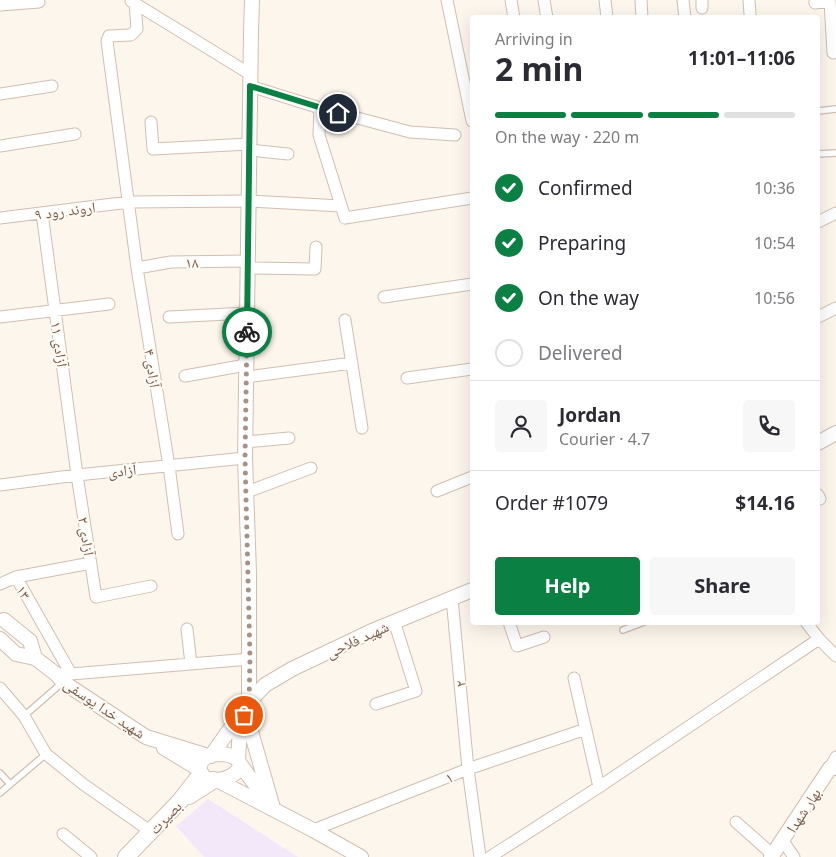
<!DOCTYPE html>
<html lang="en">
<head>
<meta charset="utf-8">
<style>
	body { margin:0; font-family:"Noto Sans","Noto Naskh Arabic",sans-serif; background:#f7f7f7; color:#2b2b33; height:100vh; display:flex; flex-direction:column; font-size:19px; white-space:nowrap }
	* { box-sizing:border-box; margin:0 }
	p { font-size:16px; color:#7c7c81 }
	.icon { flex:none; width:28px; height:28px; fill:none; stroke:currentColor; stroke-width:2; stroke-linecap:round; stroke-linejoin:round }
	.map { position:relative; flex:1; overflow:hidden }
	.side { position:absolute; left:470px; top:15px; width:350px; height:610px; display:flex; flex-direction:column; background:#fff; border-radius:5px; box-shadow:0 5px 20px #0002 }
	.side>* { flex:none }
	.pin { position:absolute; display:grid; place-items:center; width:42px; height:42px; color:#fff; margin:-21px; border:2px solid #fff; border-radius:50%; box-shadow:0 1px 5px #0007 }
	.courier { position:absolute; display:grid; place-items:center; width:50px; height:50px; margin:-25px; border:4px solid #0b8043; border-radius:50%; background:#fff; color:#222; box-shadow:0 1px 6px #0007 }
	.head em { font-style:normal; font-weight:700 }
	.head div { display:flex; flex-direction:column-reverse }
	.head { display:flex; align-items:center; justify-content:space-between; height:85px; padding:0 25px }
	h1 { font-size:32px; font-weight:700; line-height:38px }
	.bar { display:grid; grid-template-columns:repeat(4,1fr); gap:8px 5px; align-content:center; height:60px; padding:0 25px }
	.bar i { height:6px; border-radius:4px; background:#e1e1e2 }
	.bar .on { background:#0b8043 }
	.bar p { grid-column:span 4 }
	.line { display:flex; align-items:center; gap:12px; padding:0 25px; border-top:1px solid #e1e1e2 }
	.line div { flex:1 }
	.round { display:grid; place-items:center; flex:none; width:52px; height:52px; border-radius:5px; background:#f7f7f7 }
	ol { padding:0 25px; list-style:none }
	li { display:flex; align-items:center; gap:15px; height:55px }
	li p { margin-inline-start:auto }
	li .icon { padding:5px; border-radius:50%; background:#0b8043; color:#fff; stroke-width:4 }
	li:last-child { color:#7c7c81 }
	li i { width:28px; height:28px; border:2px solid #e1e1e2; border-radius:50% }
	.action { display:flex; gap:10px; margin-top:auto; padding:10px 25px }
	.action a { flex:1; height:58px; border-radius:5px; background:#0b8043; color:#fff; font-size:20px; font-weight:700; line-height:58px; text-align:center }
	.action a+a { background:#f7f7f7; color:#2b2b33 }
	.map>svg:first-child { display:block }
	.education { fill:#f3e8fa }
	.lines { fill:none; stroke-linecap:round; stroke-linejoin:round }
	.service-casing { stroke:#d1beb0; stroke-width:8 }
	.minor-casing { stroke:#d1beb0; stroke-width:13 }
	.tertiary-casing { stroke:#d1beb0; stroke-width:16 }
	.secondary-casing { stroke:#d6c0b0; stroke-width:18 }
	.service { stroke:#fff; stroke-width:5.5 }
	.minor { stroke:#fff; stroke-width:11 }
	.tertiary { stroke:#fff; stroke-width:14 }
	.secondary { stroke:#fff; stroke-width:16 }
	.done { stroke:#a89285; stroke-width:5; stroke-dasharray:0 9 }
	.route { stroke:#0b8043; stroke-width:6 }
	.labels { text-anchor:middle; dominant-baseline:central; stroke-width:4; stroke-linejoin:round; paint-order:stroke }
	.street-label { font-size:15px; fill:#7a5c4d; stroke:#fffaf3 }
</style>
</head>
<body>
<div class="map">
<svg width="836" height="857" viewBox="0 0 836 857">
	<rect width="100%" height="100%" fill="#fdf6ec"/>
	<path class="education" d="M 208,799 L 298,857 L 204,857 L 176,826 Z"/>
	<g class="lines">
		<g class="service-casing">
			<path id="service" d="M 818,111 L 836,109
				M 818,154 L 836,153
				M 623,630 L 644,622
				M 24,716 L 63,682
				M 0,773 L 10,784
				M 0,793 L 46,754"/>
		</g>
		<g class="minor-casing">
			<path id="minor" d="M 447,0 L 472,121
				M 511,0 L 514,18
				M 544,0 L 547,18
				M 605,0 L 607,18
				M 641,0 L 642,18
				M 683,0 L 685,18
				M 749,0 L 750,14
				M 815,0 L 815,3 L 830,1 L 833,53
				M 131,1 L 250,74
				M 135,3 L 137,29 L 131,35 L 109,36 L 107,41 L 137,268 L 169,466 L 178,534
				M 0,5 L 39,2
				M 702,8 L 702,0
				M 250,86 L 320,108 L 410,132 L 455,135
				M 0,94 L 52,86
				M 320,108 L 319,135 L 345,218 L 472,198
				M 151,122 L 153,149 L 249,144
				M 0,146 L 75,134
				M 249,150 L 288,154
				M 42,213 L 77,475 L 96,597 L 151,586
				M 0,218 L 129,202 L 248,201 L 341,206
				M 818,222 L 836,213
				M 137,268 L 171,262 L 248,261
				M 248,268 L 315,269 L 316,247
				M 384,297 L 472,284
				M 0,317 L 109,304
				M 169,317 L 247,313
				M 818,317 L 836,308
				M 345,320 L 362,428
				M 185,376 L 246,365
				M 246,377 L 352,363
				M 407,378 L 472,369
				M 245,442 L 289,438
				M 0,485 L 77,475 L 245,458
				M 437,491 L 472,477
				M 247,492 L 311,468
				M 818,495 L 820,499
				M 0,584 L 16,577
				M 452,598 L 468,769 L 480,857
				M 509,622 L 517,646 L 544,637
				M 806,622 L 819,639 L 836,656
				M 187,629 L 191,664
				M 56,674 L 71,674 L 250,659
				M 71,674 L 16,577 L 91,563
				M 574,678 L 599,787
				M 0,688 L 24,716 L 46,754 L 83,784 L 150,831
				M 376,704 L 416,691 L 394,621
				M 830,768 L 836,757
				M 736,822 L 773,855
				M 313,830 L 468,769 L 586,729
				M 63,834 L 91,857
				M 783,841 L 794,857
				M 490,857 L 599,787 L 819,639"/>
		</g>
		<g class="tertiary-casing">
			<path id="tertiary" d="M 252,0 L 251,32 L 245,458 L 249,573 L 249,702 L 250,728 L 273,808
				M 818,443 L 836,433
				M 4,620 L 30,641 L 35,658
				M 0,639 L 16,654 L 35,658 L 56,674 L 63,682 L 146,737 L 208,756
				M 164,748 L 199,769
				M 224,754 C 257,760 231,785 209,779 C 196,776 197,762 208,756 C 213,754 219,754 224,754 Z
				M 211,756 L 249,702 L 265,685 L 292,669 L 372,631 L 472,590
				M 238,759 L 240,729 L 245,713
				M 240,764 L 268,802
				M 217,780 L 313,830 L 361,857
				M 771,857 L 830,768 L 836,768"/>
		</g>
		<g class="secondary-casing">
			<path id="secondary" d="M 189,796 L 214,780
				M 126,857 L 180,801 L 201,774"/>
		</g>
		<use href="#service" class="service"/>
		<use href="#minor" class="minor"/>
		<use href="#tertiary" class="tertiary"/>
		<use href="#secondary" class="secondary"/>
	</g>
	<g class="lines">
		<path class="done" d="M 244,715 L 249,702 L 250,658 L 245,458 L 247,332"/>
		<path class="route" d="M 247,332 L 250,86 L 338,113"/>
	</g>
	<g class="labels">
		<g class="street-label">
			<text transform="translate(65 210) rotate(-7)">اروند رود ۹</text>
			<text transform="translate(192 262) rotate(-1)">۱۸</text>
			<text transform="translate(60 344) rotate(82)">آزادی ۱۱</text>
			<text transform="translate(153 368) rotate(81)">آزادی ۴</text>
			<text transform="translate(122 470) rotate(-6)">آزادی</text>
			<text transform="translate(87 536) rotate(81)">آزادی ۲</text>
			<text transform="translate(24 592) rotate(60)">۱۳</text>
			<text transform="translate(357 639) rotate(-25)">شهید فلاحی</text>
			<text transform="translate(460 684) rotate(-95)">۲</text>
			<text transform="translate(105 708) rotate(34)">شهید خدا یوسفی</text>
			<text transform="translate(449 777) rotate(-21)">۱</text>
			<text transform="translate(803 810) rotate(-57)">بهار شهدا</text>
			<text transform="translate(165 817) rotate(-46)">بصیرت</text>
		</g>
	</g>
</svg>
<div class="pin" style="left:244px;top:715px;background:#ea580c"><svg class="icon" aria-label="bag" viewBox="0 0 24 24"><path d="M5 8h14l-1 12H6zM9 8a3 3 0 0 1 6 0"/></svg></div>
<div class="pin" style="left:338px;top:113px;background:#1f2937"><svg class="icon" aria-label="home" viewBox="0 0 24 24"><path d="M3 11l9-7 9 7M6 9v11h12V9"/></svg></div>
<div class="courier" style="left:247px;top:332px"><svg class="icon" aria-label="bike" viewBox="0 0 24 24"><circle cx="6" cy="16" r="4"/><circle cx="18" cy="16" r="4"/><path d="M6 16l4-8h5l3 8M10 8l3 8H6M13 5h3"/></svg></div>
<section class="side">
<div class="head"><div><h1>2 min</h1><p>Arriving in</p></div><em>11:01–11:06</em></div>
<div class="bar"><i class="on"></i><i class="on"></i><i class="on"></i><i></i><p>On the way · 220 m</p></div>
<ol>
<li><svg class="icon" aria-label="check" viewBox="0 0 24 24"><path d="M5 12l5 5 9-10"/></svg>Confirmed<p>10:36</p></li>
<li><svg class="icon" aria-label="check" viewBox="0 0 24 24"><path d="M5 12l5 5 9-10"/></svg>Preparing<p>10:54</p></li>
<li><svg class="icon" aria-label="check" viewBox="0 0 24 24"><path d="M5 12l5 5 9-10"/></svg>On the way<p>10:56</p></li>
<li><i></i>Delivered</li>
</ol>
<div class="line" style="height:90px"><a class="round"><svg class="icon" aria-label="person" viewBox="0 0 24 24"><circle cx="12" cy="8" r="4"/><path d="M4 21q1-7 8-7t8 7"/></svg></a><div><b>Jordan</b><p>Courier · 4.7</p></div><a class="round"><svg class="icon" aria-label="phone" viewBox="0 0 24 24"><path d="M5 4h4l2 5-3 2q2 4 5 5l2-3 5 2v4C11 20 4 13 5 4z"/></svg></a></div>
<div class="line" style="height:65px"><div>Order #1079</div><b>$14.16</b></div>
<div class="action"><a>Help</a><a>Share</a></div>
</section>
</div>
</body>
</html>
